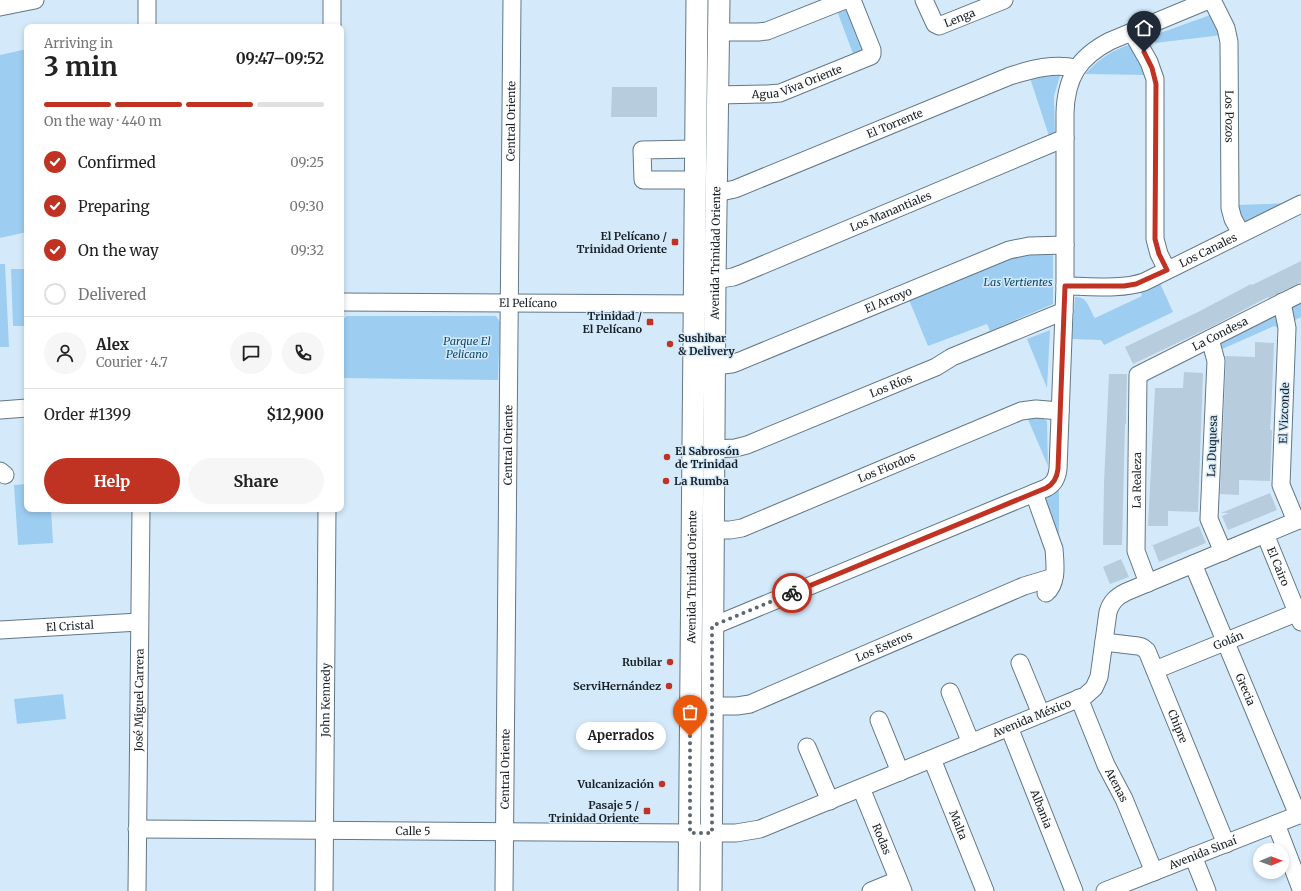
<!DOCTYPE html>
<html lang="en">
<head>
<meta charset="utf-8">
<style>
	body { margin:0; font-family:Merriweather,serif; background:#f6f6f6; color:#222; height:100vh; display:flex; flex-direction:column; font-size:15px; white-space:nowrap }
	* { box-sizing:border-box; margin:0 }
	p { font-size:13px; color:#767676 }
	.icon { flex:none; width:22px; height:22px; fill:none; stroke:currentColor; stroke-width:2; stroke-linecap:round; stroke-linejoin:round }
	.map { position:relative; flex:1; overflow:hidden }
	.details { position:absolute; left:24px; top:24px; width:320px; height:488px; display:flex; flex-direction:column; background:#fff; border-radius:8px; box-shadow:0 2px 6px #0003 }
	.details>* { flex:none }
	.needle { width:26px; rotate:89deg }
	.tools { position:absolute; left:1253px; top:843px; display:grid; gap:8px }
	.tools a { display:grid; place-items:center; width:36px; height:36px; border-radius:50%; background:#fff; box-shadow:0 2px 6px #0003; font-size:20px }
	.pin { position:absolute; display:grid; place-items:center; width:34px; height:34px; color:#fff; margin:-41px -17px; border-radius:50% 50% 50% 0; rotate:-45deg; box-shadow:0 0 4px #0007 }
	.pin .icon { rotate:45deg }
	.courier { position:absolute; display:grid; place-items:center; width:40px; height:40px; margin:-20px; border:3px solid #c03323; border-radius:50%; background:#fff; color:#222; box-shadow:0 1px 5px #0007 }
	.bubble { position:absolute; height:28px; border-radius:14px; background:#fff; box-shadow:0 2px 6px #0003; font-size:13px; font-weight:700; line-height:28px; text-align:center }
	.head em { font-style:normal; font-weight:700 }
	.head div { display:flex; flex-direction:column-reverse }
	.head { display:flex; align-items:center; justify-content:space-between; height:68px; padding:0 20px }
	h1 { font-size:26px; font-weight:700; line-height:30px }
	.bar { display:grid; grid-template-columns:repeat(4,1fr); gap:6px 4px; align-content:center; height:48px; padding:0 20px }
	.bar i { height:5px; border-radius:3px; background:#e0e0e0 }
	.bar .on { background:#c03323 }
	.bar p { grid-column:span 4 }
	.line { display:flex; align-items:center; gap:10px; padding:0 20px; border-top:1px solid #e0e0e0 }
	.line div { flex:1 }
	.round { display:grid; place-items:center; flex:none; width:42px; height:42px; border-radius:21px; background:#f6f6f6 }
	ol { padding:0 20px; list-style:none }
	li { display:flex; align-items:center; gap:12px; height:44px }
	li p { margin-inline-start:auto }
	li .icon { padding:4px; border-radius:50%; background:#c03323; color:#fff; stroke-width:4 }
	li:last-child { color:#767676 }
	li i { width:22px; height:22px; border:2px solid #e0e0e0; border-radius:50% }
	.primary-button { display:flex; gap:8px; margin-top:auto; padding:8px 20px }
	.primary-button a { flex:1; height:46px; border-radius:24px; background:#c03323; color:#fff; font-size:16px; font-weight:700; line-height:46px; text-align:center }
	.primary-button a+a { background:#f6f6f6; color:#222 }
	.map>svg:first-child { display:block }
	.green { fill:#9dcef1 }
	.building { fill:#b7ccdc }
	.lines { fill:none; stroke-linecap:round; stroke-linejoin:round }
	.minor-casing { stroke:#637786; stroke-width:19 }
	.major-casing { stroke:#637786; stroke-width:23 }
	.minor { stroke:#fff; stroke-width:17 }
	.major { stroke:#fff; stroke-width:21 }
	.done { stroke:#5a6770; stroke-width:4; stroke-dasharray:0 7.2 }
	.route { stroke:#c03323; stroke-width:5 }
	.poi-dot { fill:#c03323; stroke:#d4eafa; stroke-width:1.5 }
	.labels { text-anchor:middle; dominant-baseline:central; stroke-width:3; stroke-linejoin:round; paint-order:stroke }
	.street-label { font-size:11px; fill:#182026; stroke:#d4eafa }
	.poi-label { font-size:11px; font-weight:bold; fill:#182026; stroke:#d4eafa; text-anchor:end }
	.park-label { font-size:11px; font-style:italic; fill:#0d496c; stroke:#d4eafa }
</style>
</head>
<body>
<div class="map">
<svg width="1301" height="891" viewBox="0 0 1301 891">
	<rect width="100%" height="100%" fill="#d4eafa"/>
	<path class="green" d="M 847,4 L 868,48 L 855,59 L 836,8 Z
		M 1213,14 L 1222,35 L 1155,43 L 1149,37 Z
		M 1131,44 L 1149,75 L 1085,74 C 1100,58 1111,51 1131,44 Z
		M 27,49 L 27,232 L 0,238 L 0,55 Z
		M 1062,69 L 1054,96 L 1055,134 L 1049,136 L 1030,78 Z
		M 1291,203 L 1247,224 L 1238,210 L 1238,205 Z
		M 1053,250 L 1053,304 L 990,331 L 987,324 L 928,346 L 909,300 L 1020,255 Z
		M 0,264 L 5,264 L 9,347 L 0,347 Z
		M 11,269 L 27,269 L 27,326 L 13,326 Z
		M 1158,279 L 1173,312 L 1104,345 L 1101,340 L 1072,339 L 1075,297 C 1088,296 1089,309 1095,318 L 1142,296 L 1139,288 Z
		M 1301,295 L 1301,317 L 1289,323 L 1289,300 Z
		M 1273,310 L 1284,330 L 1274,326 L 1220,350 L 1216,339 Z
		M 347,316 L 496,316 L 500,322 L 498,380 L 341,378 L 342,320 Z
		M 1050,330 L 1047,388 L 1027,339 Z
		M 1027,417 L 1041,417 L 1047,421 L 1048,466 Z
		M 27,484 L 27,509 L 51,509 L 53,543 L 18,545 L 14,485 Z
		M 1059,488 L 1059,541 L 1043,501 Z
		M 63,694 L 66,719 L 17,724 L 14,699 Z"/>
	<path class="building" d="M 612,87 L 657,87 L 657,117 L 611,117 Z
		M 1301,261 L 1301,282 L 1269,298 L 1268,297 L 1215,325 L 1133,364 L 1125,347 L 1198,312 L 1251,284 L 1252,285 Z
		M 1255,342 L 1274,343 L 1271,416 L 1270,430 L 1272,430 L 1270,481 L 1239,480 L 1239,495 L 1220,494 L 1226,361 L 1225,356 L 1255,357 Z
		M 1184,372 L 1203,373 L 1198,512 L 1168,511 L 1168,526 L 1148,526 L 1155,388 L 1183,388 Z
		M 1109,374 L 1127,374 L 1126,424 L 1125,424 L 1122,545 L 1103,545 L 1104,483 Z
		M 1270,493 L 1277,510 L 1228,530 L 1222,516 L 1229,513 L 1221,513 Z
		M 1199,526 L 1206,543 L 1159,562 L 1153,546 L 1151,546 Z
		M 1121,559 L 1129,577 L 1110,584 L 1103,567 Z"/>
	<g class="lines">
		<g class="minor-casing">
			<g id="minor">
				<path id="s1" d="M 924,0 L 935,24 L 939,26 L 1004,0"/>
				<path id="s2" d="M 1212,0 L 1226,28 L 1229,42 L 1230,208 L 1233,219 L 1241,233"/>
				<path d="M 0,7 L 35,0"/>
				<path d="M 147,27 L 147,0"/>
				<path d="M 332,27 L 332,0"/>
				<path d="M 718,32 L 758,32 L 767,31 L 845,0"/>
				<path d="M 1132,32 L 1149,62 L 1155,79 L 1155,239 L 1159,254 L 1167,270"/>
				<path id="s3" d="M 717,95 L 768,94 L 780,93 L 871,56 L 872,54 L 872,50 L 852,0"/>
				<path d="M 695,180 L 643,180 L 642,150 L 696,149"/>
				<path id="s4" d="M 716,193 L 735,189 L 1010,76 C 1032,69 1054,63 1076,68"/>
				<path id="s5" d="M 715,280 L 733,277 L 741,274 L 1065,138"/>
				<path id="s6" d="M 1065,286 C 1090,286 1120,290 1144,282 L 1301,204"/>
				<path id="s7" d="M 341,302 L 707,304"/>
				<path d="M 1282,302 L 1287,328 L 1281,485 L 1296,521"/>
				<path d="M 1210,339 L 1216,361 L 1209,519 L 1223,552"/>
				<path id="s8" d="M 714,366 L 732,364 L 740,361 L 1009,250 L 1029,246 L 1065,245"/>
				<path d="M 0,410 L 27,408"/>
				<path id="s9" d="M 713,449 L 735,448 L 747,445 L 936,367 L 952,357 L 1064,311"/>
				<path d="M 0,471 L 5,475"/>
				<path d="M 1034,493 L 1054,549 C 1055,563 1058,583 1046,593"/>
				<path id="s10" d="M 713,530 L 730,530 L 742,528 L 1021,411 L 1036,409 L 1060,411"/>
				<path id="s11" d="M 1265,534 L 1301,622"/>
				<path id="s12" d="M 1193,564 L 1298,815"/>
				<path id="s13" d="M 1148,583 L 1136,551 L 1138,375 L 1301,293"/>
				<path d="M 713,626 L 1046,488 C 1054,484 1057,478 1058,469 L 1065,286 L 1065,113 C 1066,77 1079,57 1110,41 L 1209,0"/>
				<path id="s14" d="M 0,630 L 139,622"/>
				<path id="s15" d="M 1104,642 L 1138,646 L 1142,647 L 1147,651 L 1226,844"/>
				<path d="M 1020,663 L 1041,714"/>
				<path id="s16" d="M 1155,670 L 1301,611"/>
				<path d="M 950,692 L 971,743"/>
				<path id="s17" d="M 1079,698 L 1106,765 L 1124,799 L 1154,872"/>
				<path id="s18" d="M 712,706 L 737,706 L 750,704 L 1024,586 L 1054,577"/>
				<path d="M 879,720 L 900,772"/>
				<path id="s19" d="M 1009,727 L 1074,891"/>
				<path d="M 807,747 L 830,801"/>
				<path id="s20" d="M 932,759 L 985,891"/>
				<path id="s21" d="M 861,788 L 903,891"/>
				<path d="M 1276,824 L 1301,889"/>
				<path id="s22" d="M 137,829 L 689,833 L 736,833 L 760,829 L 1085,696 L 1094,688 L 1099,677 L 1108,612 C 1111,602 1116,597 1126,592 L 1301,519"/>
				<path d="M 1193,856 L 1207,891"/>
				<path id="s23" d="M 137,891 L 141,509"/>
				<path id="s24" d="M 324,891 L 327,509"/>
				<path id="s25" d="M 504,891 L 512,0"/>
				<path d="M 871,891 L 898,880"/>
				<path id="s26" d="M 1105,891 L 1301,814"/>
			</g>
		</g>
		<g class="major-casing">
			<g id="major">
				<path id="s27" d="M 689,891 L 697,0"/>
				<path id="s28" d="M 711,891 L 715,280 L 719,0"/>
			</g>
		</g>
		<use href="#minor" class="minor"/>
		<use href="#major" class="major"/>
	</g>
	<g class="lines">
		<path class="done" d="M 690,736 L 690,833 L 712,833 L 712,626 L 792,593"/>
		<path class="route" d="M 792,593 L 1046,488 C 1054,484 1057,478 1058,469 L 1065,286 L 1124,286 L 1136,284 L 1167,270 L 1159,254 L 1155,239 L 1156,84 L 1152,68 L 1144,52"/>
	</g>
	<g class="poi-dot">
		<rect x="671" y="238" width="8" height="8" rx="2"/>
		<rect x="646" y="318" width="8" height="8" rx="2"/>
		<circle cx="670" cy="344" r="4"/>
		<circle cx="667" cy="457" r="4"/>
		<circle cx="666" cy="481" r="4"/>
		<circle cx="670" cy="662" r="4"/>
		<circle cx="669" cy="686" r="4"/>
		<circle cx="662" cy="784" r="4"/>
		<rect x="643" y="807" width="8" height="8" rx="2"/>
	</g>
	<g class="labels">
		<g class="street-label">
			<text stroke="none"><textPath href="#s1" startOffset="53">Lenga</textPath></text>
			<text stroke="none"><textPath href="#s3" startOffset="82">Agua Viva Oriente</textPath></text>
			<text stroke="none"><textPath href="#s2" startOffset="120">Los Pozos</textPath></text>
			<text stroke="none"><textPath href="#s25" startOffset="770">Central Oriente</textPath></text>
			<text stroke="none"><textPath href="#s4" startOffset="192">El Torrente</textPath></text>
			<text stroke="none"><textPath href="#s5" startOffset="189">Los Manantiales</textPath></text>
			<text stroke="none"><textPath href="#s6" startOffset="151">Los Canales</textPath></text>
			<text stroke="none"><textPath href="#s28" startOffset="638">Avenida Trinidad Oriente</textPath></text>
			<text stroke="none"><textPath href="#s8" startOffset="187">El Arroyo</textPath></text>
			<text stroke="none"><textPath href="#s7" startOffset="187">El Pelícano</textPath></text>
			<text stroke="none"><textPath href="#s13" startOffset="302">La Condesa</textPath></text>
			<text stroke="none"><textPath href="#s9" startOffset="190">Los Ríos</textPath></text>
			<text transform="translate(1284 413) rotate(-88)">El Vizconde</text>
			<text stroke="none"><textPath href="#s25" startOffset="446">Central Oriente</textPath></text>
			<text transform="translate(1212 446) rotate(-88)">La Duquesa</text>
			<text stroke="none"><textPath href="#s10" startOffset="186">Los Fiordos</textPath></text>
			<text stroke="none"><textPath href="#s13" startOffset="105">La Realeza</textPath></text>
			<text stroke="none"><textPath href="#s11" startOffset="35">El Cairo</textPath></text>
			<text stroke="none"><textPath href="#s27" startOffset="314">Avenida Trinidad Oriente</textPath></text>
			<text stroke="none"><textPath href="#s14" startOffset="70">El Cristal</textPath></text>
			<text stroke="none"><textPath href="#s16" startOffset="79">Golán</textPath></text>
			<text stroke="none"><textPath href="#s18" startOffset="184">Los Esteros</textPath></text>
			<text stroke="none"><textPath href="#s12" startOffset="136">Grecia</textPath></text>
			<text stroke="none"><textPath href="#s23" startOffset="191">José Miguel Carrera</textPath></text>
			<text stroke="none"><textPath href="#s24" startOffset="191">John Kennedy</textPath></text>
			<text stroke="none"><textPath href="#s22" startOffset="917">Avenida México</textPath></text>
			<text stroke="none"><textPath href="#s15" startOffset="126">Chipre</textPath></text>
			<text stroke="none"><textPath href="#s25" startOffset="122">Central Oriente</textPath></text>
			<text stroke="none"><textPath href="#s17" startOffset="95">Atenas</textPath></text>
			<text stroke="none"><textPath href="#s19" startOffset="88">Albania</textPath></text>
			<text stroke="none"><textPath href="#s20" startOffset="71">Malta</textPath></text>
			<text stroke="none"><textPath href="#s22" startOffset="276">Calle 5</textPath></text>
			<text stroke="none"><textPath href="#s21" startOffset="55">Rodas</textPath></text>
			<text stroke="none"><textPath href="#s26" startOffset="105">Avenida Sinaí</textPath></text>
		</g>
		<g class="poi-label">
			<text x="667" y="236">El Pelícano /<tspan x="667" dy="13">Trinidad Oriente</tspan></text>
			<text x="642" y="316">Trinidad /<tspan x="642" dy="13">El Pelícano</tspan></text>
			<text x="678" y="338" text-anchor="start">Sushibar<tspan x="678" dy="13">&amp; Delivery</tspan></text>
			<text x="675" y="451" text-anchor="start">El Sabrosón<tspan x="675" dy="13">de Trinidad</tspan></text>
			<text x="674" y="481" text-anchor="start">La Rumba</text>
			<text x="662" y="662">Rubilar</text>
			<text x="661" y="686">ServiHernández</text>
			<text x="654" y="784">Vulcanización</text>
			<text x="639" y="805">Pasaje 5 /<tspan x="639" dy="13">Trinidad Oriente</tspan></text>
		</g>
		<g class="park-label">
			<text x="1018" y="282">Las Vertientes</text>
			<text x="467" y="341">Parque El<tspan x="467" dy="13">Pelicano</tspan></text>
		</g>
	</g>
</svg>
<div class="tools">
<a><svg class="needle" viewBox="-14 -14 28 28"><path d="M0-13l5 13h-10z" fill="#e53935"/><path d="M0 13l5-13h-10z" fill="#767676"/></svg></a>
</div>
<div class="pin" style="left:690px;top:736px;background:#ea580c"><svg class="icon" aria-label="bag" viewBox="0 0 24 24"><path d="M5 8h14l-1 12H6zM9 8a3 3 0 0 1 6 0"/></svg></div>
<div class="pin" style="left:1144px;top:52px;background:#1f2937"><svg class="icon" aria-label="home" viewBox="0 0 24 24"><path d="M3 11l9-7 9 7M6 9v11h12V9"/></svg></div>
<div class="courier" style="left:792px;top:593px"><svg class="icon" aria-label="bike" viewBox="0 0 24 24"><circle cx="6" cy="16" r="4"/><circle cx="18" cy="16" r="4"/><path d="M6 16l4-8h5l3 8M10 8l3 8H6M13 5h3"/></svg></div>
<div class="bubble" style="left:576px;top:722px;width:90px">Aperrados</div>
<section class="details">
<div class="head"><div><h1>3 min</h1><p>Arriving in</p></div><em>09:47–09:52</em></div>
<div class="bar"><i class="on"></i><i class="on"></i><i class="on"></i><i></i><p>On the way · 440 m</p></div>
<ol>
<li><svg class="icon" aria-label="check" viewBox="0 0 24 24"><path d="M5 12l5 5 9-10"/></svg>Confirmed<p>09:25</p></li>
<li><svg class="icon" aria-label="check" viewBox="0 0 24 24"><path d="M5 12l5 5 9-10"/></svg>Preparing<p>09:30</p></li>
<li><svg class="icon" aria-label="check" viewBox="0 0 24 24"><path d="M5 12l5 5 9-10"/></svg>On the way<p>09:32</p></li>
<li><i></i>Delivered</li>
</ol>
<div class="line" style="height:72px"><a class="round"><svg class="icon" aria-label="person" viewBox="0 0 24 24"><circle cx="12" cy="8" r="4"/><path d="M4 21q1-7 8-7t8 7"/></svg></a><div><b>Alex</b><p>Courier · 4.7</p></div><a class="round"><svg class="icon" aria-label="chat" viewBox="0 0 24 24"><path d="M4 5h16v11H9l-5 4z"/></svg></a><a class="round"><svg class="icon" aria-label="phone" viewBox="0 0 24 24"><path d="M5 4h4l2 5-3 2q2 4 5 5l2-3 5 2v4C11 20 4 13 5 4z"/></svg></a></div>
<div class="line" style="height:52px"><div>Order #1399</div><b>$12,900</b></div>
<div class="primary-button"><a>Help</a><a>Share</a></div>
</section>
</div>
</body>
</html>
